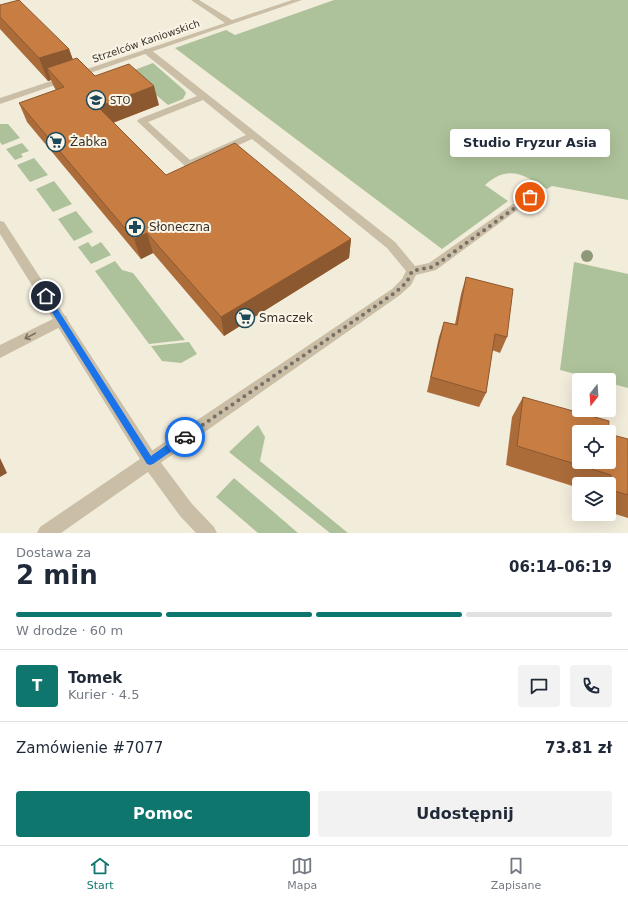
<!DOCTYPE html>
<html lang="pl">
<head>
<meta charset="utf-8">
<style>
	body { margin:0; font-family:"DejaVu Sans",sans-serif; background:#f2f2f3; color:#1f2937; height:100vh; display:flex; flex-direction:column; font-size:15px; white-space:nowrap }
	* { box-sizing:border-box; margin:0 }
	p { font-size:13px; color:#747a83 }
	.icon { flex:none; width:22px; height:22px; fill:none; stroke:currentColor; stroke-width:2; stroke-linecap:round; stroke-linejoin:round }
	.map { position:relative; height:533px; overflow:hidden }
	.side { display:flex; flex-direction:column; background:#fff; flex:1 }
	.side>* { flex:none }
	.needle { width:26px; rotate:197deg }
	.fabs { position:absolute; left:572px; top:373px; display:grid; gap:8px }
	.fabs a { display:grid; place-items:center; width:44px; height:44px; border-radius:4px; background:#fff; box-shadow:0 4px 16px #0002; font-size:20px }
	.pin { position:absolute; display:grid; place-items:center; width:34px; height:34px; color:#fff; margin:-17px; border:2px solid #fff; border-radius:50%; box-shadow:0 1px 4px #0007 }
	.courier { position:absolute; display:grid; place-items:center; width:40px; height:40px; margin:-20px; border:3px solid #1a73e8; border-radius:50%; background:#fff; color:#222; box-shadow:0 1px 5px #0007 }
	.bubble { position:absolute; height:28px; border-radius:4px; background:#fff; box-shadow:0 4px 16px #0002; font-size:13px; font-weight:600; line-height:28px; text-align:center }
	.overview em { font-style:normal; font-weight:600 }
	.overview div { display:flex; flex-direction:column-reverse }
	.overview { display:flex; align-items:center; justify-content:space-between; height:68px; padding:0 16px }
	h1 { font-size:26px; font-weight:600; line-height:30px }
	.bar { display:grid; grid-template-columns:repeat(4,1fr); gap:6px 4px; align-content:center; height:48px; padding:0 16px }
	.bar i { height:5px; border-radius:3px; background:#e0e1e3 }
	.bar .on { background:#0f766e }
	.bar p { grid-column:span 4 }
	.line { display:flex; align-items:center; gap:10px; padding:0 16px; border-top:1px solid #e0e1e3 }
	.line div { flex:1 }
	.round { display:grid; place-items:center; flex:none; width:42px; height:42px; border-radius:4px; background:#f2f2f3 }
	.action { display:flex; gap:8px; margin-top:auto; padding:8px 16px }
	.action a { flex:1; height:46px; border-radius:4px; background:#0f766e; color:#fff; font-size:16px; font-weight:600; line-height:46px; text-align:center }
	.action a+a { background:#f2f2f3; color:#1f2937 }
	.menu { display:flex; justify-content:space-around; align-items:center; height:56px; border-top:1px solid #e0e1e3; background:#fff; font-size:11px; color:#747a83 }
	.menu a { display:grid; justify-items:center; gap:2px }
	.menu .on { color:#0f766e }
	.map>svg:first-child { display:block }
	.green { fill:#adc29a }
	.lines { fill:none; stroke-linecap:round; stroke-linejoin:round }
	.lane { fill:#cbbea6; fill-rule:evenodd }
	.street { fill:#cbbea6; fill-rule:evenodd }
	.tree { fill:#8e997a }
	.wall { fill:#ac6c3a }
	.shaded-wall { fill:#8c582f }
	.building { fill:#c87e43; stroke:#8c582f }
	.oneway { stroke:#7a6f60 }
	.route { fill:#1a73e8 }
	.done { stroke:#787166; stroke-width:4; stroke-dasharray:0 7.2 }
	.labels { text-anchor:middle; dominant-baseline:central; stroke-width:4; stroke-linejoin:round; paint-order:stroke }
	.far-street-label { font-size:10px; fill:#372f27; stroke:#faf5e7 }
	.far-poi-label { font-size:10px; fill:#372f27; stroke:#faf5e7; text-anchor:start }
	.poi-label { font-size:12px; fill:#372f27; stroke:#faf5e7; text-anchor:start }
</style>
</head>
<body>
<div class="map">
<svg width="628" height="533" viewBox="0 0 628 533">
	<rect width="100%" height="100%" fill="#f2ecdb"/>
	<path class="green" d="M 334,0 L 628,0 L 628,200 L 552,186 L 547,189 C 524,175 509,164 485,185 L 508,201 L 442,249 L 175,48 L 226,30 L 235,35 Z
		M 153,63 L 184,90 L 186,93 L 183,99 L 168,105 L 129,72 Z
		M 0,124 L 8,124 L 20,138 L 2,145 L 0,142 Z
		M 22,143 L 29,151 L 21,154 L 23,157 L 15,160 L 6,149 Z
		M 34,158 L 48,175 L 30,182 L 17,165 Z
		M 54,181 L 72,204 L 53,212 L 36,189 Z
		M 76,211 L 93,232 L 74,241 L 58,219 Z
		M 88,242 L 92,247 L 101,242 L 111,255 L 91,264 L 78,247 Z
		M 115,261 L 122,270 L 133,273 L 185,340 L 149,344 L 95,271 Z
		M 574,262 L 628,274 L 628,388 L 609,383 L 609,380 L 598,380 L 560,370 Z
		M 189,342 L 197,354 L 181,363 L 162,361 L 151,346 Z
		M 258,425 L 265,437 L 260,461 L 348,533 L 330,533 L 229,452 Z
		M 234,478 L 298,533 L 258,533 L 216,497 Z"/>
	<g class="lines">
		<path class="lane" d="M 144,49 L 150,49 L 395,242 L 415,266 L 429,263 L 526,195 L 534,195 L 535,197 L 436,270 L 416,275 L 411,285 L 400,295 L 156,466 L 150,469 L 144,466 L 142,461 L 144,456 L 392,289 L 402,279 L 406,271 L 387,248 L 252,139 L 193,166 L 185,166 L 137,121 L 139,119 L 197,96 L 144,53 ZM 203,100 L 246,135 L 190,160 L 148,122 Z
			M 61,315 L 66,316 L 68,320 L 66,324 L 0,358 L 0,345 Z"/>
		<path class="street" d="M 191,0 L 199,0 L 232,20 L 292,0 L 302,0 L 0,104 L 0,98 L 225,23 Z
			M 0,221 L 4,222 L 156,456 L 192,504 L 214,527 L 217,533 L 196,533 L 180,516 L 148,472 L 61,533 L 37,533 L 40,527 L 140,459 L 0,234 Z"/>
	</g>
	<circle class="tree" cx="587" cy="256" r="6"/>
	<path class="wall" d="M 0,5 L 69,49 L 73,60 L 95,76 L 159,105 L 113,123 L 166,175 L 351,239 L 349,258 L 224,336 L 153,253 L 141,259 L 27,122 L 19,103 L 56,90 L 54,87 L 51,80 L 48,81 L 0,29 Z
		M 466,277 L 507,337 L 500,353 L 492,350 L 486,393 L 479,407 L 427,392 L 439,337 L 444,322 L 455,324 L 461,294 Z
		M 523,397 L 579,432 L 628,439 L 628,518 L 609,512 L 609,484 L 579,484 L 579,488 L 506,465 L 512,417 Z"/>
	<path class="shaded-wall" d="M 69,49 L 77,71 L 47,68 L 51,80 L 48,81 L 39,58 Z
		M 154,86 L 159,105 L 104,126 L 98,107 Z
		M 147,233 L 153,253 L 141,259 L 134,239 Z
		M 351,239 L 349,258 L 224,336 L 221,317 Z
		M 0,458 L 7,473 L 0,477 Z"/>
	<path class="building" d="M 19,0 L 69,49 L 39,58 L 0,17 L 0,5 Z
		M 77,58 L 95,76 L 129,64 L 154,86 L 98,107 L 166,175 L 235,143 L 351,239 L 221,317 L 147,233 L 134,239 L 19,103 L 64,87 L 47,68 Z
		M 466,277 L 513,289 L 507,337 L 495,334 L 486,393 L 431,377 L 444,322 L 457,325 Z
		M 523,397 L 609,421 L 608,432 L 579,432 L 579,462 L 609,462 L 609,434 L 628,439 L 628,495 L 611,490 L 611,475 L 517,446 Z"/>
	<defs><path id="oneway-shaft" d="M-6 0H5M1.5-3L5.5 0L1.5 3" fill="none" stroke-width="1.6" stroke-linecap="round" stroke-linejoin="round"/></defs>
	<use class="oneway" href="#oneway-shaft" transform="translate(30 336) rotate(152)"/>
	<path class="route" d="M 46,293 L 48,294 L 151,456 L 182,434 L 188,434 L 189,437 L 188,440 L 153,464 L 150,465 L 147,464 L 43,298 L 43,294 Z"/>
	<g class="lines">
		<path class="done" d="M 185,437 L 396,292 L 407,282 L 412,271 L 432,267 L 440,262 L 530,197"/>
	</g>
	<defs>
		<g id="school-ring" transform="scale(1)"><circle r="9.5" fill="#faf5e7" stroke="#1c4959" stroke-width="1.5"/><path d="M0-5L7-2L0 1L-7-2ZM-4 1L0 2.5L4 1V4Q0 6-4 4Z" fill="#1c4959"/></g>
		<g id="supermarket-ring" transform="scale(1)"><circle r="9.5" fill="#faf5e7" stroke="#1c4959" stroke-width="1.5"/><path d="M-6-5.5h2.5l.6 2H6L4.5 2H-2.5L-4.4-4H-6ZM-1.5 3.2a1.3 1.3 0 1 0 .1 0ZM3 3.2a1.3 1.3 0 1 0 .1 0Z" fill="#1c4959"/></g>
		<g id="pharmacy-ring" transform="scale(1)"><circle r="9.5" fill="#faf5e7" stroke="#1c4959" stroke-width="1.5"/><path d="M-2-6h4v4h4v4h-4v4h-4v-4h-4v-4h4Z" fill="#1c4959"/></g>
	</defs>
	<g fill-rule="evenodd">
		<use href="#school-ring" x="96" y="100"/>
		<use href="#supermarket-ring" x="56" y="142"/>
		<use href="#pharmacy-ring" x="135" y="227"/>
		<use href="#supermarket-ring" x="245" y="318"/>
	</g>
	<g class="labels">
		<g class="far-street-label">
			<text transform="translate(146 41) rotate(-19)">Strzelców Kaniowskich</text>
		</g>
		<g class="far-poi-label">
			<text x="110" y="100">STO</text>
		</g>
		<g class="poi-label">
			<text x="70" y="142">Żabka</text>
			<text x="149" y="227">Słoneczna</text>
			<text x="259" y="318">Smaczek</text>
		</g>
	</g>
</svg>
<div class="fabs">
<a><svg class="needle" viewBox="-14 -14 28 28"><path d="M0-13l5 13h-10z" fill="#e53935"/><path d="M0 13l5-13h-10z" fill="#747a83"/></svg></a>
<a><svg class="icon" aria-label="locate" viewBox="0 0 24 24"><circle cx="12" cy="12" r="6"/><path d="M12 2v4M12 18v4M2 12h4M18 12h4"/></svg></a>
<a><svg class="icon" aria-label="layers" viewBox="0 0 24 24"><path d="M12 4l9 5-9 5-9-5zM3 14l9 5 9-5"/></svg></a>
</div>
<div class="pin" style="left:530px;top:197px;background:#ea580c"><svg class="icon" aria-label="bag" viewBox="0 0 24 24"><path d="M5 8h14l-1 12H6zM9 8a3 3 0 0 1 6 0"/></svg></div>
<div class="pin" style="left:46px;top:296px;background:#1f2937"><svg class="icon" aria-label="home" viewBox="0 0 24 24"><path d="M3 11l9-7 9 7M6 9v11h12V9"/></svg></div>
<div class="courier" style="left:185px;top:437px"><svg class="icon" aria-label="car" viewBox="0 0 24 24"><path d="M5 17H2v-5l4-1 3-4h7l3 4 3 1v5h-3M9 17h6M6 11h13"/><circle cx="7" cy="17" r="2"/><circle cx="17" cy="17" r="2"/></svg></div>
<div class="bubble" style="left:450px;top:129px;width:160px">Studio Fryzur Asia</div>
</div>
<section class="side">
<div class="overview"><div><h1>2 min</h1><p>Dostawa za</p></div><em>06:14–06:19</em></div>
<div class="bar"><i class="on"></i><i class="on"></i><i class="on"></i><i></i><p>W drodze · 60 m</p></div>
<div class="line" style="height:72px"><b class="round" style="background:#0f766e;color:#fff">T</b><div><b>Tomek</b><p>Kurier · 4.5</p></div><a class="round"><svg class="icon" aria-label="chat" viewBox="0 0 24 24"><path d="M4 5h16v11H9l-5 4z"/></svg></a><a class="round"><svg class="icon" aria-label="phone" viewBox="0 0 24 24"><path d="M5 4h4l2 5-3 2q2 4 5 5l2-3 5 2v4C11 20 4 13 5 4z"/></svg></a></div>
<div class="line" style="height:52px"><div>Zamówienie #7077</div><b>73.81 zł</b></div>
<div class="action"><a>Pomoc</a><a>Udostępnij</a></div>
</section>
<nav class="menu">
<a class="on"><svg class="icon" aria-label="home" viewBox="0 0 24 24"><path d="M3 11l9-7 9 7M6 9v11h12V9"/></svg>Start</a>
<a><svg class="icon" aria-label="map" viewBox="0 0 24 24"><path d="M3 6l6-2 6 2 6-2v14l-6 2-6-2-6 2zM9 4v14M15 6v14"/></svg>Mapa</a>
<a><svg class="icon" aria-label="saved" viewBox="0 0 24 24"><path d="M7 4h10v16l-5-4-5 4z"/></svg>Zapisane</a>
</nav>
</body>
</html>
